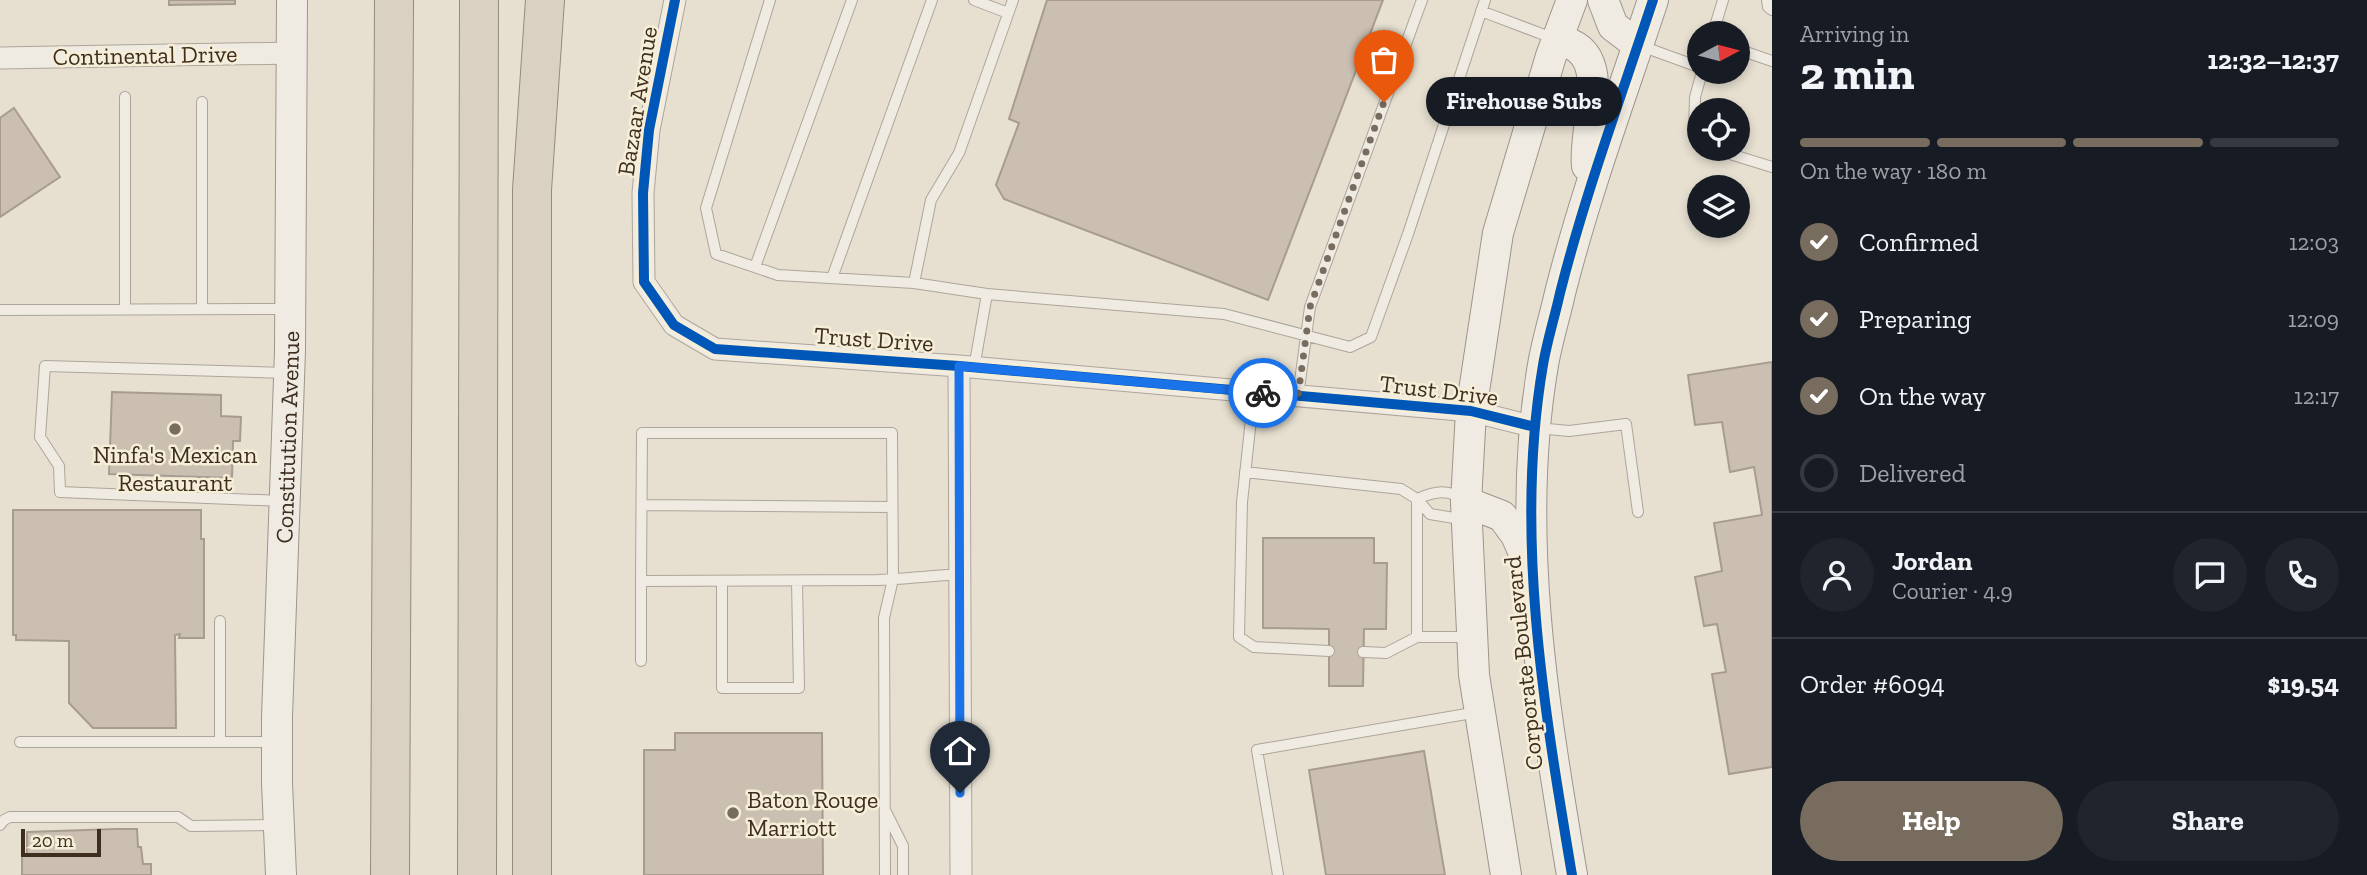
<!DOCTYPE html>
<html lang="en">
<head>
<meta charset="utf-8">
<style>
	body { margin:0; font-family:"Zilla Slab",serif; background:#20242c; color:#f1f3f6; height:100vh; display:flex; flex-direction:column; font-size:26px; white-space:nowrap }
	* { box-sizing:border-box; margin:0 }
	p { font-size:23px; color:#9ea1a6 }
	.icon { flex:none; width:38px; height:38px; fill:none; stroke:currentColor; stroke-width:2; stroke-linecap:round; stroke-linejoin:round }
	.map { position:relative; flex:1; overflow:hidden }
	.side { display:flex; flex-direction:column; background:#171b24; width:595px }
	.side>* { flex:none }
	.needle { width:46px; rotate:83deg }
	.controls { position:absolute; left:1687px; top:21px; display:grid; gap:14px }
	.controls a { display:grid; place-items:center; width:63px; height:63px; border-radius:50%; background:#171b24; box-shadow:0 4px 10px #0003; font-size:35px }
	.scale { position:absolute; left:21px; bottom:18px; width:80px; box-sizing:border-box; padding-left:7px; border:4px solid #3d2e20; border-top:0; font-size:19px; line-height:24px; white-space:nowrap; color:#3d2e20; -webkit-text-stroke:5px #f7eed8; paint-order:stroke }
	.pin { position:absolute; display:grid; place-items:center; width:60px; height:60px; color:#fff; margin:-72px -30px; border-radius:50% 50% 50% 0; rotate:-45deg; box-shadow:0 0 7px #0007 }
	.pin .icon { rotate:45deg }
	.courier { position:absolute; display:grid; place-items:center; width:70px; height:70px; margin:-35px; border:5px solid #1a73e8; border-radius:50%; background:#fff; color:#222; box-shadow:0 2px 9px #0007 }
	.bubble { position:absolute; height:49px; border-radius:24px; background:#171b24; box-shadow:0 4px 10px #0003; font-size:23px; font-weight:700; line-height:49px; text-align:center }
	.headline em { font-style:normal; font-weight:700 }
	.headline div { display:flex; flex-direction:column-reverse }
	.headline { display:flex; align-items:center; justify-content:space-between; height:119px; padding:0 28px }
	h1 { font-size:46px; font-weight:700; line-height:52px }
	.bar { display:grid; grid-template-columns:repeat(4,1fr); gap:10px 7px; align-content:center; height:84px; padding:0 28px }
	.bar i { height:9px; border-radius:5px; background:#363941 }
	.bar .on { background:#786c5e }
	.bar p { grid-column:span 4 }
	.line { display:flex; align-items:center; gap:18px; padding:0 28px; border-top:2px solid #363941 }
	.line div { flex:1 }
	.round { display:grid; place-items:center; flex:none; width:74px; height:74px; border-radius:37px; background:#20242c }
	ol { padding:0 28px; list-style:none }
	li { display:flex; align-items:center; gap:21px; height:77px }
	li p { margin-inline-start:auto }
	li .icon { padding:7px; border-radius:50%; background:#786c5e; color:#fff; stroke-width:4 }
	li:last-child { color:#9ea1a6 }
	li i { width:38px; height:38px; border:4px solid #363941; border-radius:50% }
	.button { display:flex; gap:14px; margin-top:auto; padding:14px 28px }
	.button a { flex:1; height:80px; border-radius:42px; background:#786c5e; color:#fff; font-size:28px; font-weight:700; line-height:80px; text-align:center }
	.button a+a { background:#20242c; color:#f1f3f6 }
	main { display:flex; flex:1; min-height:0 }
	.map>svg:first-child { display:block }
	.building { fill:#cbbfb2; stroke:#a89c90; stroke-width:2 }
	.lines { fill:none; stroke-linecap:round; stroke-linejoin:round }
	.lane-casing { stroke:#ada599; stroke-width:12 }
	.street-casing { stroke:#ada599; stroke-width:23 }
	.secondary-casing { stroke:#9c958a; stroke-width:32 }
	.highway-casing { stroke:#928b80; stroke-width:40 }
	.lane { stroke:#efebe3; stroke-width:10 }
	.street { stroke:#efebe3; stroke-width:21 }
	.secondary { stroke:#efebe3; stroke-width:30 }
	.highway { stroke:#dad1c2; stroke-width:38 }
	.cycleway-casing { stroke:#f7eed8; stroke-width:15 }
	.cycleway { stroke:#0057b8; stroke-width:10 }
	.done { stroke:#786c5e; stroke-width:7; stroke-dasharray:0 12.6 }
	.route { stroke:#1a73e8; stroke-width:9 }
	.poi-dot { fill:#786c5e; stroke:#f7eed8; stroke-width:2.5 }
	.labels { text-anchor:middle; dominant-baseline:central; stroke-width:5; stroke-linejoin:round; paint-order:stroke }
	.street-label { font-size:24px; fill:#3d2e20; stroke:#f7eed8 }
	.poi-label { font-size:24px; fill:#3d2e20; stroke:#f7eed8 }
</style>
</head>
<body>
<main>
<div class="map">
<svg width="1772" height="875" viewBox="0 0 1772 875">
	<rect width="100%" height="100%" fill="#e7e0d1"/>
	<path class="building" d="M 169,0 L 235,0 L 235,4 L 169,5 Z
		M 1047,0 L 1383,0 L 1268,300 L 1004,199 L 996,185 L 1019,123 L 1009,119 Z
		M 14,108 L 60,177 L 0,217 L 0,118 Z
		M 1772,362 L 1772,767 L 1729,774 L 1712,674 L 1726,672 L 1717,624 L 1704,626 L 1695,577 L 1722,571 L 1714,523 L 1762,515 L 1754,467 L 1730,472 L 1722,422 L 1695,425 L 1688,375 Z
		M 112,392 L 221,395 L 221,416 L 241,417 L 240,441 L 233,441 L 232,478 L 109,474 Z
		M 13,510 L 201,510 L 201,539 L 204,539 L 204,638 L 179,638 L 180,634 L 175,635 L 176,728 L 93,728 L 69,703 L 69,641 L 16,640 L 16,635 L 13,635 Z
		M 1263,538 L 1374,538 L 1374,563 L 1387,563 L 1386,629 L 1364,629 L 1363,686 L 1329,686 L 1329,629 L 1263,628 Z
		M 675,733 L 822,733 L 823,875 L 644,875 L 644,750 L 675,750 Z
		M 1424,751 L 1445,875 L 1326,875 L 1309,770 Z
		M 116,829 L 137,829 L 138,847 L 141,847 L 143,864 L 151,864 L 151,875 L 22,875 L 22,855 L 27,854 L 27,832 Z"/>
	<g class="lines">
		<g class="lane-casing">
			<path id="lane" d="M 770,0 L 706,208 L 716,254 L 778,275 L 914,283
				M 974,0 L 1008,13
				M 1767,0 L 1768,7 L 1772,10
				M 1481,11 L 1555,39
				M 1713,33 L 1723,0
				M 1641,46 L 1699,67
				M 1738,52 L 1743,51 L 1772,61
				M 125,97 L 125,309
				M 202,102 L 202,309
				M 1699,138 L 1694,134 L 1695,97 L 1702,72
				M 1714,149 L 1772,167
				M 755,267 L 852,0
				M 832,278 L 932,0
				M 987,294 L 914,283 L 931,200 L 959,153 L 1013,0
				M 0,310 L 288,309
				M 974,368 L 987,294 L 1224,314 L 1350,347 L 1371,337 L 1408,234 L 1485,0
				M 1254,392 L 1242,502 L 1239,637 L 1254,647 L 1329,651
				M 1298,396 L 1310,307 L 1422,0
				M 1537,428 L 1569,431 L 1626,424 L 1638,512
				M 1245,472 L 1401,489 L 1417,499 L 1430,514 L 1454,518 L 1466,502 C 1450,488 1435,491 1417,499
				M 282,501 L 60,492 L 59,466 L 40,437 L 45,366 L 287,373
				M 642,505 L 892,507
				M 722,581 L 722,688 L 799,688 L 797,581
				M 220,621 L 220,742
				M 1417,637 L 1417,499
				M 1363,652 L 1386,653 L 1417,637 L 1470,637
				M 641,661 L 641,581
				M 20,742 L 277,742
				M 886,812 L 903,846 L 903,875
				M 0,825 L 4,820 L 10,817 L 178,817 L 191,826 L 275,825
				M 885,875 L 884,618 L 893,579 L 892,433 L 642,433 L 641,581 L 878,580 C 905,579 932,576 960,574
				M 1278,875 L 1257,750 L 1478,712"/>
		</g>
		<g class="street-casing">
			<path id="street" d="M 675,0 L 649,130 L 643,193 L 644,282 L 674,325 L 715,349 L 959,366 L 1471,411 L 1535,427
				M 0,58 L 291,53
				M 959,366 L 961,875"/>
		</g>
		<g class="secondary-casing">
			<g id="secondary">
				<path d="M 1603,0 L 1613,26 L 1638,45"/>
				<path d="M 1557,40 C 1618,50 1582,126 1587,166"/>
				<path d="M 1466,502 L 1502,516 L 1516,535 L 1528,563"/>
				<path id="s1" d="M 281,875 L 277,783 L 277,717 L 290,351 L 292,0"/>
				<path d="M 1506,875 L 1474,675 L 1466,502 L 1471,411 L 1498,233 L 1551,56 L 1572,0"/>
				<path d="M 1572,875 C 1544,708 1514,534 1543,365 C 1547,341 1555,316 1560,293 C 1585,194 1621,97 1653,0"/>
			</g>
		</g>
		<g class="highway-casing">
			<path id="highway" d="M 390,875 L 394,0
				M 477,875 L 479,0
				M 532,875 L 532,190 L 545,0"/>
		</g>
		<use href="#lane" class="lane"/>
		<use href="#street" class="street"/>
		<use href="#secondary" class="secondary"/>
		<use href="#highway" class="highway"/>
		<g class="cycleway-casing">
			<path id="cycleway" d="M 675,0 L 649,130 L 643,193 L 644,282 L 674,325 L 715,349 L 959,366 L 1471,411 L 1535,427
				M 1572,875 C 1544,708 1514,534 1543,365 C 1547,341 1555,316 1560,293 C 1585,194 1621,97 1653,0"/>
		</g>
		<use href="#cycleway" class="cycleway"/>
	</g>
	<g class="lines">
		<path class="done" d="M 1263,393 L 1298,396 L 1310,307 L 1384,102"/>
		<path class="route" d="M 960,793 L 959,366 L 1263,393"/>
	</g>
	<g class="poi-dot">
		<circle cx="175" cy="429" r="7"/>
		<circle cx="733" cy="813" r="7"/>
	</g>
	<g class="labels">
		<g class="street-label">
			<text transform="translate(145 55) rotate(-1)">Continental Drive</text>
			<text transform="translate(637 101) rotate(-81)">Bazaar Avenue</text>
			<text transform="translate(874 339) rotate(4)">Trust Drive</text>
			<text transform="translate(1439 390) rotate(7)">Trust Drive</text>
			<text stroke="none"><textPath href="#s1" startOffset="438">Constitution Avenue</textPath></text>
			<text transform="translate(1523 663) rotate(-96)">Corporate Boulevard</text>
		</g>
		<g class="poi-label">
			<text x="175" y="454">Ninfa's Mexican<tspan x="175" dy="28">Restaurant</tspan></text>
			<text x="747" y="799" text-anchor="start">Baton Rouge<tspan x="747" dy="28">Marriott</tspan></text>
		</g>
	</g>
</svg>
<div class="controls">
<a><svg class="needle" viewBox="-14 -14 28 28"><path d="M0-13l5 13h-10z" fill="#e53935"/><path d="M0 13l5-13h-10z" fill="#9ea1a6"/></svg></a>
<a><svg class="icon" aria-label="locate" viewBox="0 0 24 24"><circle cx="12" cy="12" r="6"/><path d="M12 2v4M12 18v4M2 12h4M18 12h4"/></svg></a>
<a><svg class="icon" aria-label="layers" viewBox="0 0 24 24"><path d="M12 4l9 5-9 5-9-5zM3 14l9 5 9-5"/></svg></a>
</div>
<div class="scale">20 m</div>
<div class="pin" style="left:1384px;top:102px;background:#ea580c"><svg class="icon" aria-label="bag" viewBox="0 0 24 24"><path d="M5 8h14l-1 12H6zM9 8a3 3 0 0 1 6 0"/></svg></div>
<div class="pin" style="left:960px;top:793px;background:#1f2937"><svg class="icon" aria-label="home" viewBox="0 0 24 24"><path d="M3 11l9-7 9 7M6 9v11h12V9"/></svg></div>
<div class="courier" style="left:1263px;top:393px"><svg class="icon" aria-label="bike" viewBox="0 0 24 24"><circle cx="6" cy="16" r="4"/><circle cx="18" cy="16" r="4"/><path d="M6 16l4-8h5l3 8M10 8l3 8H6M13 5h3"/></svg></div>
<div class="bubble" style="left:1426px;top:77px;width:196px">Firehouse Subs</div>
</div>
<section class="side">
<div class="headline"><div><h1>2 min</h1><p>Arriving in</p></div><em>12:32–12:37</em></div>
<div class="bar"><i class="on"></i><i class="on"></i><i class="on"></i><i></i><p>On the way · 180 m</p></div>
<ol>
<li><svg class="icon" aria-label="check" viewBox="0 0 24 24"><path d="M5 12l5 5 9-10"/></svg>Confirmed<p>12:03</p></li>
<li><svg class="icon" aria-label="check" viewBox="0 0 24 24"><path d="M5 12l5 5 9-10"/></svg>Preparing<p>12:09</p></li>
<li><svg class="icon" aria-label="check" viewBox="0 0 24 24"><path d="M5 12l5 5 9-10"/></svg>On the way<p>12:17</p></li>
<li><i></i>Delivered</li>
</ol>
<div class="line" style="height:126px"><a class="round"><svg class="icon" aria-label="person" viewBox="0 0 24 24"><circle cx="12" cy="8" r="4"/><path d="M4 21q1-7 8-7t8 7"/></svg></a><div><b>Jordan</b><p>Courier · 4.9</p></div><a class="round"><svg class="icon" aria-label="chat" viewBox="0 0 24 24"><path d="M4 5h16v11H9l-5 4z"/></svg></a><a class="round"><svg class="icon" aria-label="phone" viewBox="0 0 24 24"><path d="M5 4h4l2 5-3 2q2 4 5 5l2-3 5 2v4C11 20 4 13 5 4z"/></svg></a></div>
<div class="line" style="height:91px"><div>Order #6094</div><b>$19.54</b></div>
<div class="button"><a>Help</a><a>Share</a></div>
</section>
</main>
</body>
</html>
